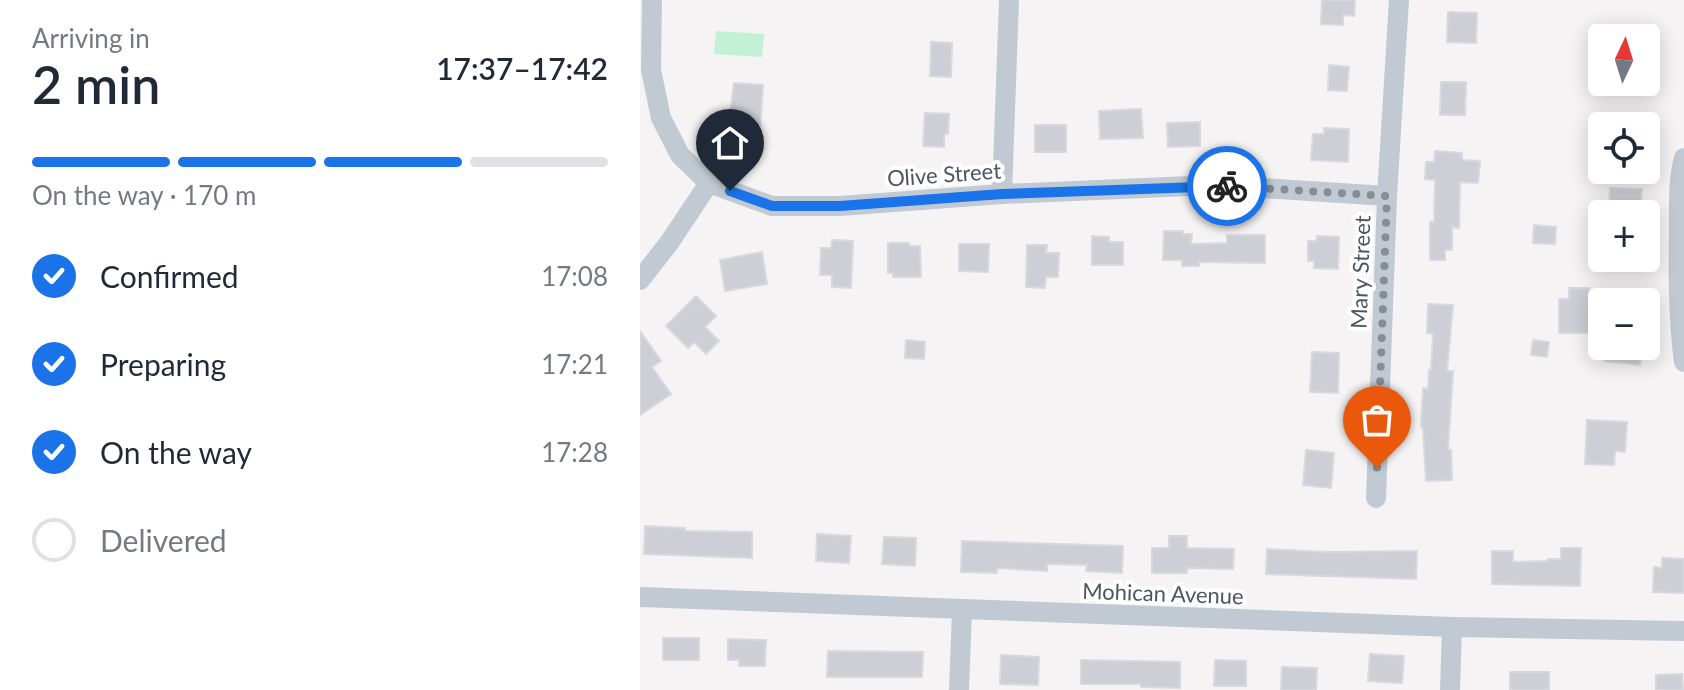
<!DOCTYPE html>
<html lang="en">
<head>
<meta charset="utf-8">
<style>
	body { margin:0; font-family:Lato,sans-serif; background:#f6f6f7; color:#1f2937; height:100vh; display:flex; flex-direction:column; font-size:30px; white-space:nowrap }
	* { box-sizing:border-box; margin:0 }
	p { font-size:26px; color:#747a83 }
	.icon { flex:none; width:44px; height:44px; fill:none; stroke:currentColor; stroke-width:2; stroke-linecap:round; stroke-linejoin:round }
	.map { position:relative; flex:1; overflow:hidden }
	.details { display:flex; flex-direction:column; background:#fff; width:640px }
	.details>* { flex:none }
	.needle { width:52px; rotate:4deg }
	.tools { position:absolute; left:948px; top:24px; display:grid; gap:16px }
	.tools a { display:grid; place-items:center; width:72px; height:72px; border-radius:8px; background:#fff; box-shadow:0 4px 20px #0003; font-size:40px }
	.pin { position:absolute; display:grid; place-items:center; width:68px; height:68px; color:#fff; margin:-82px -34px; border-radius:50% 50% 50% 0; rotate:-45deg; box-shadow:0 0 8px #0007 }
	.pin .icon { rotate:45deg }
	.courier { position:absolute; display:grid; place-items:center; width:80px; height:80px; margin:-40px; border:6px solid #1a73e8; border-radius:50%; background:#fff; color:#222; box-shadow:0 2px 10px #0007 }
	.headline em { font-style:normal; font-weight:600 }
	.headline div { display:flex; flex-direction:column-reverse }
	.headline { display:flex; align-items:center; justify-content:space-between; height:136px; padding:0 32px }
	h1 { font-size:52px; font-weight:600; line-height:60px }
	.bar { display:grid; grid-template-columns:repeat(4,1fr); gap:12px 8px; align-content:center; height:96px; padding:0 32px }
	.bar i { height:10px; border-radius:6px; background:#e0e1e3 }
	.bar .active { background:#1a73e8 }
	.bar p { grid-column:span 4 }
	ol { padding:0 32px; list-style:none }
	li { display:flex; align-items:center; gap:24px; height:88px }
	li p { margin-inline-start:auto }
	li .icon { padding:8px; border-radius:50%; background:#1a73e8; color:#fff; stroke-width:4 }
	li:last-child { color:#747a83 }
	li i { width:44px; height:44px; border:4px solid #e0e1e3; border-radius:50% }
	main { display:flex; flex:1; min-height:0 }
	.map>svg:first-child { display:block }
	.green { fill:#c3f1d5 }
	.building { fill:#cdcfd5; stroke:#d7d9de; stroke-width:2 }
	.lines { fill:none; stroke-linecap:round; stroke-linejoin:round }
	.minor { stroke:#c1cad2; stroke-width:20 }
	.done { stroke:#868d94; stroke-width:8; stroke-dasharray:0 14.4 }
	.route { stroke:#1a73e8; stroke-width:10 }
	.labels { text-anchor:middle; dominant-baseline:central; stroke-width:8; stroke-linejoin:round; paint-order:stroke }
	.street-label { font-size:22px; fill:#4a5661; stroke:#fff }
</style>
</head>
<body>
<main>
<section class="details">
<div class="headline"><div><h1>2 min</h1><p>Arriving in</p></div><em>17:37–17:42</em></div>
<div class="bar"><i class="active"></i><i class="active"></i><i class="active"></i><i></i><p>On the way · 170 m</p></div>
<ol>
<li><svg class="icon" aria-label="check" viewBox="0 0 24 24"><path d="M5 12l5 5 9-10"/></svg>Confirmed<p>17:08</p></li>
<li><svg class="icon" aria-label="check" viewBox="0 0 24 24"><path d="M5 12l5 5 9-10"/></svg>Preparing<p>17:21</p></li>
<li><svg class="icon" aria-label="check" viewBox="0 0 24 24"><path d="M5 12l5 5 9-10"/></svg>On the way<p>17:28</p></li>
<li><i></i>Delivered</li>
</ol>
</section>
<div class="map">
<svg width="1044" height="690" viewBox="0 0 1044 690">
	<rect width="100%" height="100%" fill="#f5f3f3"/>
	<path class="green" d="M 76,31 L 124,34 L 122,57 L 74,54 Z"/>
	<path class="building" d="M 682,0 L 715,0 L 714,16 L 703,15 L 703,25 L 681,24 Z
		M 808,12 L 837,13 L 836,43 L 807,42 Z
		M 291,42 L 312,43 L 311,77 L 290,76 Z
		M 689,65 L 709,67 L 707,91 L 688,90 Z
		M 801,82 L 826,82 L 825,115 L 800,115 Z
		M 94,83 L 123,85 L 120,132 L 88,129 Z
		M 501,109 L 503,138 L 460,139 L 459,111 Z
		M 285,113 L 309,114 L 308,134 L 304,134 L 304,147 L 283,146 Z
		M 560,122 L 560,146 L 528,147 L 527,123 Z
		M 395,125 L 426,125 L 426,152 L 395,152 Z
		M 684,128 L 709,129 L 708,162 L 671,160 L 673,134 L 684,134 Z
		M 795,151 L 822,153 L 822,160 L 840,161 L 838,183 L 820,182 L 819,228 L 812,227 L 812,250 L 805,250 L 805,260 L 790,260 L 790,222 L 794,222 L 795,180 L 785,179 L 786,162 L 794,162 Z
		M 970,188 L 1002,189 L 1000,214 L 969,214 Z
		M 894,225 L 916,227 L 915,244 L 893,243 Z
		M 524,231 L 543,231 L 543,234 L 552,234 L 551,244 L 587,243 L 587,235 L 625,235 L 625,263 L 559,262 L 559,266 L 542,266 L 542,260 L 523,260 Z
		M 452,236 L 469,237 L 469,242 L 483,242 L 483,265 L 452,265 Z
		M 677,236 L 699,237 L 698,269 L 674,268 L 674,261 L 668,261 L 668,241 L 677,241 Z
		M 192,240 L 213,241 L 211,288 L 192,287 L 192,275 L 180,275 L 181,248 L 191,248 Z
		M 248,243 L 269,243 L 269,246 L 280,246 L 281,277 L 253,277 L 253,273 L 248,273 Z
		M 319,244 L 349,244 L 348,272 L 319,271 Z
		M 387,245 L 407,245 L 406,253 L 419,253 L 418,277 L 406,277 L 405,288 L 386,287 Z
		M 122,252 L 127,284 L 85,291 L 80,260 Z
		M 929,288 L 949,288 L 950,333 L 919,333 L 919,299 L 929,299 Z
		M 56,296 L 76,316 L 65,327 L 79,341 L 66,354 L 54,342 L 48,348 L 26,326 Z
		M 788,304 L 813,305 L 807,371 L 813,371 L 808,450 L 811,450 L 812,480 L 786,481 L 783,428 L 781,427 L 783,388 L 788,389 L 789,370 L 791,370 L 793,334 L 787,333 Z
		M 0,331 L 21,361 L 12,367 L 31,394 L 0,415 Z
		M 266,340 L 285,342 L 284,359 L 265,358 Z
		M 893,340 L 909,342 L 907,357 L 891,355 Z
		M 966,346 L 1002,346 L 1000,365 L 965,361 Z
		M 672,352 L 699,353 L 698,393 L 670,392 Z
		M 947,420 L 987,422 L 985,452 L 975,451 L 974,465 L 945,464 Z
		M 666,450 L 694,453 L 691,488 L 663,485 Z
		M 5,526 L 45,528 L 45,531 L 112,532 L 112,558 L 4,554 Z
		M 177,534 L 211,536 L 209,563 L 176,561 Z
		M 529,536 L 547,536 L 547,548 L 594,549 L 593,569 L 547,568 L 547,573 L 512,573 L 512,548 L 529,548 Z
		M 244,537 L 276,538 L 275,566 L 242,564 Z
		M 322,541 L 483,546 L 482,573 L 446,571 L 447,565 L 407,564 L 407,571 L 357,568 L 357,573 L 321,572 Z
		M 921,548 L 941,548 L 940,586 L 852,584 L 852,551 L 873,551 L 873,562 L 908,561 L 908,559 L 921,559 Z
		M 627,549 L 688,552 L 777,551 L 776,579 L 626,574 Z
		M 1022,558 L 1044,559 L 1044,593 L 1013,592 L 1014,567 L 1022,568 Z
		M 23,638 L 59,638 L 59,660 L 23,660 Z
		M 88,639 L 126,640 L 125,666 L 99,666 L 99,660 L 88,660 Z
		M 188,651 L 283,652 L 282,677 L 187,677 Z
		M 730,654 L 764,656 L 762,683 L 728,681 Z
		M 361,655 L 399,657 L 398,685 L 360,684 Z
		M 441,660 L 540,662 L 540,688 L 501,687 L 501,684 L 441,684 Z
		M 575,660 L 606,661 L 606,686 L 574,686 Z
		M 642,667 L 677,668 L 676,690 L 641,690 Z
		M 870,672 L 909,672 L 909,690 L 870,690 Z
		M 1042,674 L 1043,690 L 1016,690 L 1016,675 Z"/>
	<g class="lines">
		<path class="minor" d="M 12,0 L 11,70 L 21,118 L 40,155 L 69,183 L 132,206 L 200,206 L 362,194 L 574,185 L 747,196
			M 1044,158 C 1038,180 1039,203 1039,226 C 1038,271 1038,317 1044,362
			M 362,194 L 369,0
			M 0,280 L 29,243 L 69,183
			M 736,498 L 747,196 L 759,0
			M 0,597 L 812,627 L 1044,631
			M 319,690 L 322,610
			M 810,690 L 812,627"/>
	</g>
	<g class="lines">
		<path class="done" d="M 587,186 L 747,196 L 737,468"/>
		<path class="route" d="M 90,191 L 132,206 L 200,206 L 362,194 L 587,186"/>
	</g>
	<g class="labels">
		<g class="street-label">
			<text transform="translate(304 174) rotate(-4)">Olive Street</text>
			<text transform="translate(720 272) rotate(-88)">Mary Street</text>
			<text transform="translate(523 593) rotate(2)">Mohican Avenue</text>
		</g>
	</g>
</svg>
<div class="tools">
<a><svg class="needle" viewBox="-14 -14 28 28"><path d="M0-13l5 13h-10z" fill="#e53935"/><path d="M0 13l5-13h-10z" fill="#747a83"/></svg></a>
<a><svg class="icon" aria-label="locate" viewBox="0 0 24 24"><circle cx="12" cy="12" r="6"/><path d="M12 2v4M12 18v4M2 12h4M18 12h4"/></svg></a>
<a>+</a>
<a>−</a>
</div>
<div class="pin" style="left:737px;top:468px;background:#ea580c"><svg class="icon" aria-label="bag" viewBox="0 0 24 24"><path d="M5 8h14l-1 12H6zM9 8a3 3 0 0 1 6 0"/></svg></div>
<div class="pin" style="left:90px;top:191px;background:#1f2937"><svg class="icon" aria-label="home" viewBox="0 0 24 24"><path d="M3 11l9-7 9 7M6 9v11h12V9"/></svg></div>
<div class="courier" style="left:587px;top:186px"><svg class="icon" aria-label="bike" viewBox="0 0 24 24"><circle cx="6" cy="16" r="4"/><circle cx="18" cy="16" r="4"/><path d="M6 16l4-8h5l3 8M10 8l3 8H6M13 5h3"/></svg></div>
</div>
</main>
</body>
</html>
